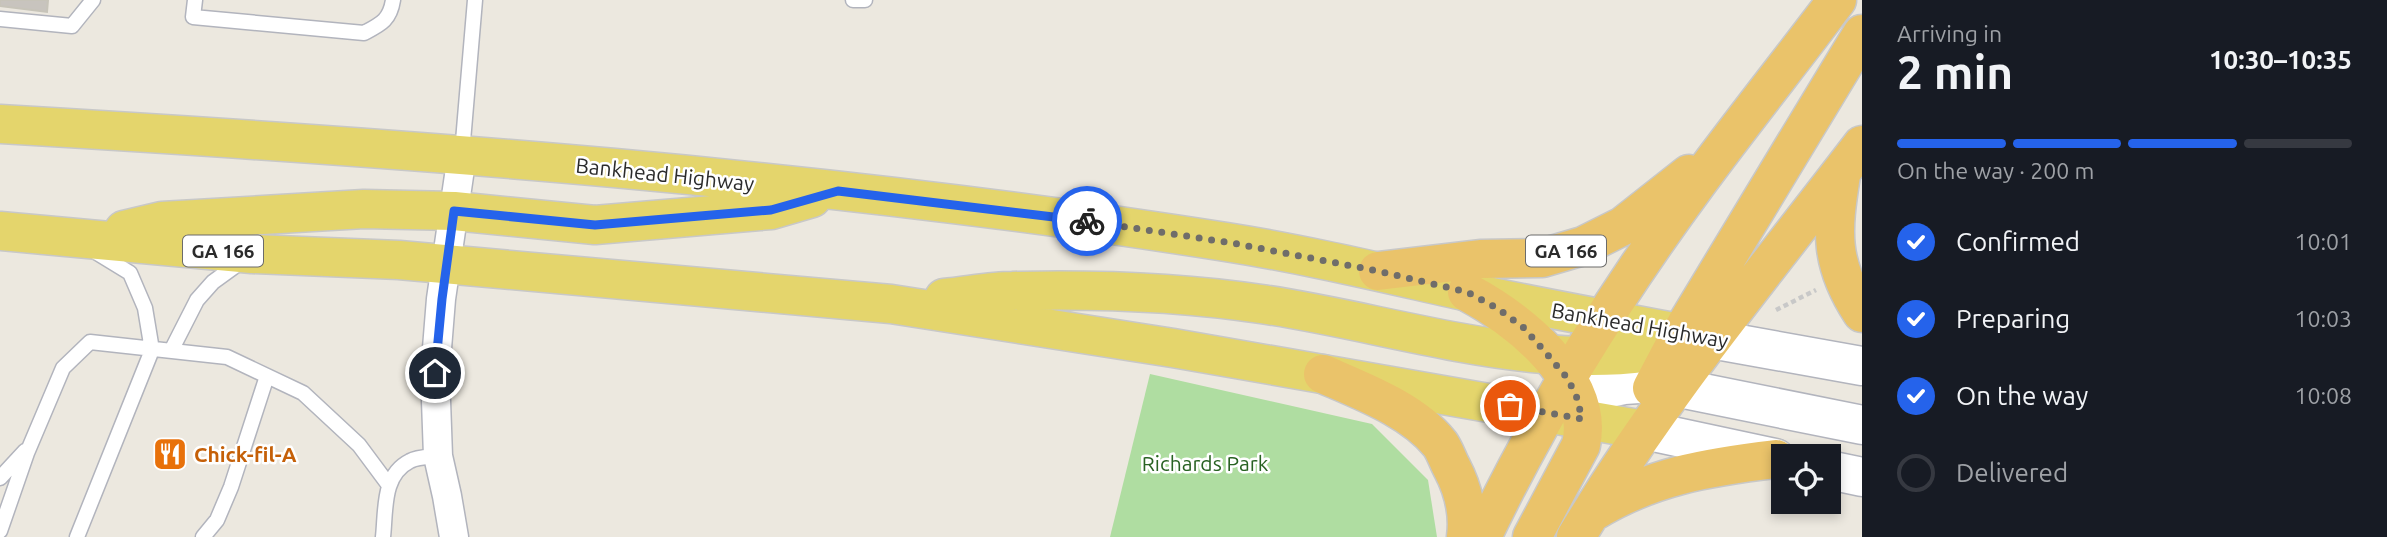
<!DOCTYPE html>
<html lang="en">
<head>
<meta charset="utf-8">
<style>
	body { margin:0; font-family:Ubuntu,sans-serif; background:#242831; color:#f1f3f6; height:100vh; display:flex; flex-direction:column; font-size:26px; white-space:nowrap }
	* { box-sizing:border-box; margin:0 }
	p { font-size:23px; color:#9ea1a6 }
	.icon { flex:none; width:38px; height:38px; fill:none; stroke:currentColor; stroke-width:2; stroke-linecap:round; stroke-linejoin:round }
	.map { position:relative; flex:1; overflow:hidden }
	.panel { display:flex; flex-direction:column; background:#171b24; width:525px }
	.panel>* { flex:none }
	.fabs { position:absolute; left:1771px; top:444px; display:grid; gap:14px }
	.fabs a { display:grid; place-items:center; width:70px; height:70px; border-radius:0px; background:#171b24; box-shadow:0 4px 10px #0003; font-size:35px }
	.pin { position:absolute; display:grid; place-items:center; width:60px; height:60px; color:#fff; margin:-30px; border:4px solid #fff; border-radius:50%; box-shadow:0 2px 7px #0007 }
	.courier { position:absolute; display:grid; place-items:center; width:70px; height:70px; margin:-35px; border:5px solid #2563eb; border-radius:50%; background:#fff; color:#222; box-shadow:0 2px 9px #0007 }
	.overview em { font-style:normal; font-weight:700 }
	.overview div { display:flex; flex-direction:column-reverse }
	.overview { display:flex; align-items:center; justify-content:space-between; height:119px; padding:0 35px }
	h1 { font-size:46px; font-weight:700; line-height:52px }
	.bar { display:grid; grid-template-columns:repeat(4,1fr); gap:10px 7px; align-content:center; height:84px; padding:0 35px }
	.bar i { height:9px; border-radius:5px; background:#363941 }
	.bar .on { background:#2563eb }
	.bar p { grid-column:span 4 }
	ol { padding:0 35px; list-style:none }
	li { display:flex; align-items:center; gap:21px; height:77px }
	li p { margin-inline-start:auto }
	li .icon { padding:7px; border-radius:50%; background:#2563eb; color:#fff; stroke-width:4 }
	li:last-child { color:#9ea1a6 }
	li i { width:38px; height:38px; border:4px solid #363941; border-radius:50% }
	main { display:flex; flex:1; min-height:0 }
	.map>svg:first-child { display:block }
	.green { fill:#afdda1 }
	.building { fill:#c8c4be; stroke:#c7c4b9; stroke-width:2 }
	.lines { fill:none; stroke-linecap:round; stroke-linejoin:round }
	.service-casing { stroke:#b2b4bd; stroke-width:17 }
	.minor-casing { stroke:#b2b4bd; stroke-width:31 }
	.secondary-casing { stroke:#b2b4bd; stroke-width:41 }
	.primary-casing { stroke:#c8c8c8; stroke-width:41 }
	.trunk-casing { stroke:#c8c8c8; stroke-width:41 }
	.path { stroke:#c8c8c8; stroke-width:4.5; stroke-dasharray:5 3.5; stroke-linecap:butt }
	.service { stroke:#fff; stroke-width:14 }
	.minor { stroke:#fff; stroke-width:28 }
	.secondary { stroke:#fff; stroke-width:38 }
	.primary { stroke:#e4d56c; stroke-width:38 }
	.trunk { stroke:#eac36a; stroke-width:38 }
	.done { stroke:#6f6d6a; stroke-width:7; stroke-dasharray:0 12.6 }
	.route { stroke:#2563eb; stroke-width:9 }
	.labels { text-anchor:middle; dominant-baseline:central; stroke-width:5; stroke-linejoin:round; paint-order:stroke }
	.shield { fill:#fff; stroke:#6b6b6b; stroke-width:2 }
	.shield-label { font-size:19px; font-weight:bold; fill:#2b2b2b }
	.street-label { font-size:21px; fill:#2b2b2b; stroke:#fff }
	.food-label { font-size:21px; font-weight:bold; fill:#c56008; stroke:#fff; text-anchor:start }
	.park-label { font-size:21px; fill:#286222; stroke:#fff }
</style>
</head>
<body>
<main>
<div class="map">
<svg width="1862" height="537" viewBox="0 0 1862 537">
	<rect width="100%" height="100%" fill="#ece8df"/>
	<path class="green" d="M 1150,374 L 1372,424 L 1428,480 L 1437,537 L 1110,537 Z"/>
	<path class="building" d="M 0,0 L 48,0 L 47,12 L 0,6 Z"/>
	<g class="lines">
		<g class="service-casing">
			<path id="service" d="M 195,0 L 193,17 L 364,33 C 381,24 390,20 393,0
				M 853,0 L 865,0
				M 0,19 L 72,26 L 93,0
				M 462,153 L 475,0
				M 171,351 L 197,300 L 213,282 L 242,261
				M 0,478 L 25,451
				M 0,531 L 27,453 L 63,368 L 90,342 L 227,357 L 303,393 L 359,445 L 388,484
				M 77,537 L 152,350 L 145,308 L 130,273 L 94,251
				M 203,537 L 217,520 L 231,487 L 267,376
				M 383,537 C 386,510 382,475 410,461 C 417,457 429,457 438,456"/>
		</g>
		<g class="minor-casing">
			<path id="minor" d="M 454,537 L 447,496 L 438,456 L 435,373 L 441,299 L 462,155"/>
		</g>
		<g class="secondary-casing">
			<path id="secondary" d="M 1711,339 L 1862,366
				M 1548,413 L 1593,391 L 1624,385 L 1654,383 L 1862,425
				M 1644,430 L 1775,458
				M 1829,470 L 1862,477"/>
		</g>
		<g class="primary-casing">
			<path id="primary" d="M 0,124 C 410,148 820,178 1226,242 C 1309,255 1391,275 1473,293 C 1552,310 1632,324 1711,339
				M 124,230 L 162,221 L 364,209 L 454,211 L 595,225 L 771,210 L 812,198
				M 0,231 L 252,254 L 399,260 L 891,304 L 1173,348 L 1644,430
				M 944,298 C 967,296 990,291 1012,291 C 1094,289 1181,292 1261,304 C 1401,324 1555,382 1696,343"/>
		</g>
		<g class="trunk-casing">
			<path id="trunk" d="M 1841,175 C 1832,231 1829,263 1862,313
				M 1378,271 L 1480,259 L 1542,258 L 1583,246 L 1623,226 L 1689,174
				M 1467,292 C 1517,319 1596,379 1581,445 L 1532,537
				M 1323,374 C 1362,391 1413,410 1440,444 C 1445,451 1448,461 1452,468 C 1463,489 1469,514 1466,537
				M 1652,388 L 1681,333 L 1862,34
				M 1591,513 C 1651,476 1708,467 1776,459
				M 1482,537 C 1541,413 1616,293 1698,182 C 1743,121 1791,61 1837,0
				M 1576,537 C 1659,398 1764,273 1862,145"/>
		</g>
		<path class="path" d="M 1776,310 L 1816,290"/>
		<use href="#service" class="service"/>
		<use href="#minor" class="minor"/>
		<use href="#secondary" class="secondary"/>
		<use href="#primary" class="primary"/>
		<use href="#trunk" class="trunk"/>
	</g>
	<g class="lines">
		<path class="done" d="M 1087,221 L 1232,243 L 1378,271 L 1467,292 L 1497,308 L 1524,328 L 1546,353 L 1568,379 L 1577,398 L 1582,419 L 1510,406"/>
		<path class="route" d="M 435,373 L 442,299 L 454,211 L 595,225 L 771,210 L 838,191 L 1087,221"/>
	</g>
	<defs>
		<g id="restaurant-square" transform="scale(1.75)"><rect x="-9" y="-9" width="18" height="18" rx="4" fill="#e8710a" stroke="#fff"/><path d="M-5-6h1v4h1v-4h1v4h1v-4h1v5L-1.5 .5V6h-2V.5L-5-1ZM5-6V6H3V1.5H1.5Q1.5-4 5-6Z" fill="#fff"/></g>
	</defs>
	<g fill-rule="evenodd">
		<use href="#restaurant-square" x="170" y="454"/>
	</g>
	<g class="labels">
		<g class="shield">
			<rect x="183" y="235.5" width="80" height="31" rx="5"/>
			<rect x="1526" y="235.5" width="80" height="31" rx="5"/>
		</g>
		<g class="shield-label">
			<text x="223" y="251">GA 166</text>
			<text x="1566" y="251">GA 166</text>
		</g>
		<g class="street-label">
			<text transform="translate(665 174) rotate(6)">Bankhead Highway</text>
			<text transform="translate(1640 325) rotate(10)">Bankhead Highway</text>
		</g>
		<g class="food-label">
			<text x="194" y="454">Chick-fil-A</text>
		</g>
		<g class="park-label">
			<text x="1205" y="463">Richards Park</text>
		</g>
	</g>
</svg>
<div class="fabs">
<a><svg class="icon" aria-label="locate" viewBox="0 0 24 24"><circle cx="12" cy="12" r="6"/><path d="M12 2v4M12 18v4M2 12h4M18 12h4"/></svg></a>
</div>
<div class="pin" style="left:1510px;top:406px;background:#ea580c"><svg class="icon" aria-label="bag" viewBox="0 0 24 24"><path d="M5 8h14l-1 12H6zM9 8a3 3 0 0 1 6 0"/></svg></div>
<div class="pin" style="left:435px;top:373px;background:#1f2937"><svg class="icon" aria-label="home" viewBox="0 0 24 24"><path d="M3 11l9-7 9 7M6 9v11h12V9"/></svg></div>
<div class="courier" style="left:1087px;top:221px"><svg class="icon" aria-label="bike" viewBox="0 0 24 24"><circle cx="6" cy="16" r="4"/><circle cx="18" cy="16" r="4"/><path d="M6 16l4-8h5l3 8M10 8l3 8H6M13 5h3"/></svg></div>
</div>
<section class="panel">
<div class="overview"><div><h1>2 min</h1><p>Arriving in</p></div><em>10:30–10:35</em></div>
<div class="bar"><i class="on"></i><i class="on"></i><i class="on"></i><i></i><p>On the way · 200 m</p></div>
<ol>
<li><svg class="icon" aria-label="check" viewBox="0 0 24 24"><path d="M5 12l5 5 9-10"/></svg>Confirmed<p>10:01</p></li>
<li><svg class="icon" aria-label="check" viewBox="0 0 24 24"><path d="M5 12l5 5 9-10"/></svg>Preparing<p>10:03</p></li>
<li><svg class="icon" aria-label="check" viewBox="0 0 24 24"><path d="M5 12l5 5 9-10"/></svg>On the way<p>10:08</p></li>
<li><i></i>Delivered</li>
</ol>
</section>
</main>
</body>
</html>
